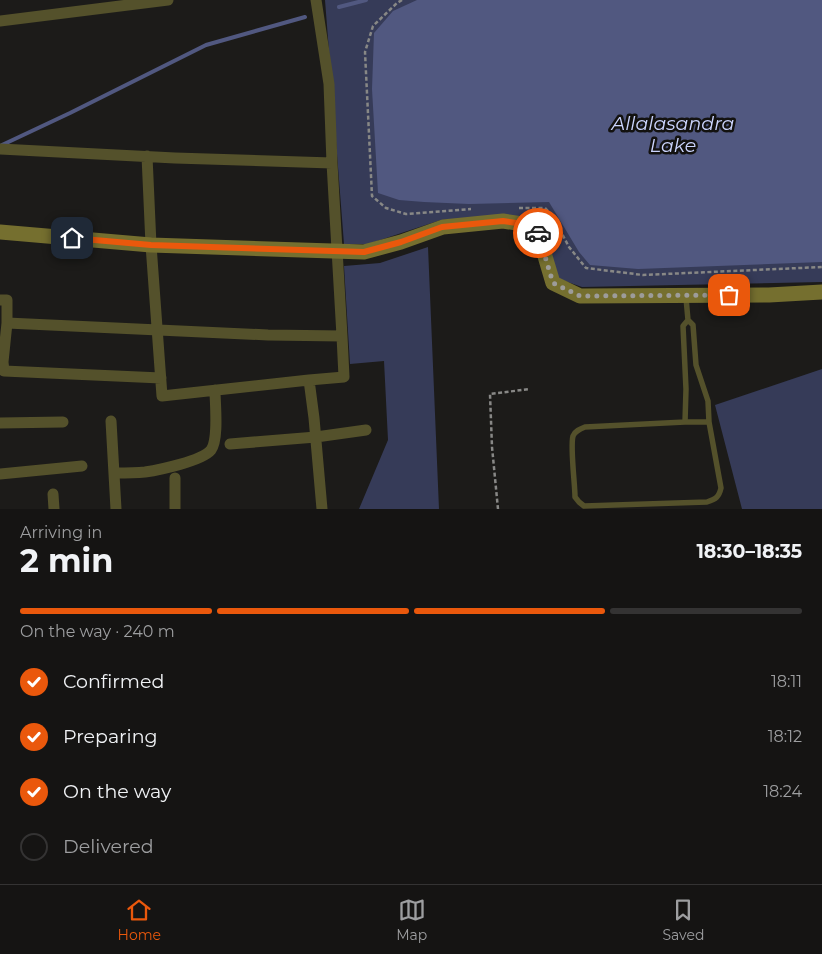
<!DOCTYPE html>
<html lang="en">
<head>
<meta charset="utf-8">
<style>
	body { margin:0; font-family:Montserrat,sans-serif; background:#1e1d1c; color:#f1f3f6; height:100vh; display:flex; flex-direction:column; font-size:19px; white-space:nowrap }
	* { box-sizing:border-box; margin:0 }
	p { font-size:16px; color:#9d9ea0 }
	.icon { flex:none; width:28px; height:28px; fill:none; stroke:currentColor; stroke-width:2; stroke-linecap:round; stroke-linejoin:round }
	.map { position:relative; height:509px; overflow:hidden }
	.side { display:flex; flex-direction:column; background:#151413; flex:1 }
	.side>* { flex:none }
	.pin { position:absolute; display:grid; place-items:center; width:42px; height:42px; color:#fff; margin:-21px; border-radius:10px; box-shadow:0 2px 8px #0006 }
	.courier { position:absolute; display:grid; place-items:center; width:50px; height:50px; margin:-25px; border:4px solid #ea580c; border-radius:50%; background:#fff; color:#222; box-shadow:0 1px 6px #0007 }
	.summary em { font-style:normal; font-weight:700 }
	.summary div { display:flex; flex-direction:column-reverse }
	.summary { display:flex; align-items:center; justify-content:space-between; height:85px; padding:0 20px }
	h1 { font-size:32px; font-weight:700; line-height:38px }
	.bar { display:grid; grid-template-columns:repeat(4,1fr); gap:8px 5px; align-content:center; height:60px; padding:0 20px }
	.bar i { height:6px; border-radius:4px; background:#343333 }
	.bar .on { background:#ea580c }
	.bar p { grid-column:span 4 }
	ol { padding:0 20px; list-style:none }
	li { display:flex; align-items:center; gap:15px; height:55px }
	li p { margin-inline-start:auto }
	li .icon { padding:5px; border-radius:50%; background:#ea580c; color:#fff; stroke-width:4 }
	li:last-child { color:#9d9ea0 }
	li i { width:28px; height:28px; border:2px solid #343333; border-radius:50% }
	.tab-bar { display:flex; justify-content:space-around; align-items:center; height:70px; border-top:1px solid #343333; background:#151413; font-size:14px; color:#9d9ea0 }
	.tab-bar a { display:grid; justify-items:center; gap:2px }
	.tab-bar .on { color:#ea580c }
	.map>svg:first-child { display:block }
	.green { fill:#363b58 }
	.water { fill:#515880 }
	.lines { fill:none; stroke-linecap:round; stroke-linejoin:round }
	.stream { stroke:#515880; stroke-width:4 }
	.path { stroke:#888886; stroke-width:2.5; stroke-dasharray:4 2.5; stroke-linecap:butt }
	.lane { stroke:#54512b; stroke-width:5.5 }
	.street { stroke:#54512b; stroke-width:11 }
	.secondary { stroke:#756f2f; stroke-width:15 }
	.done { stroke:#9d9c9a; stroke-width:5; stroke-dasharray:0 9 }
	.route { stroke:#ea580c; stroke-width:6 }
	.labels { text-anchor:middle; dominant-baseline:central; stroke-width:5; stroke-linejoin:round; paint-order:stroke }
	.water-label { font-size:19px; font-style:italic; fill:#ccd5fe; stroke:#131210 }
</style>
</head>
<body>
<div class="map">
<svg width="822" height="509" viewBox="0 0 822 509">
	<rect width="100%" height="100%" fill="#1c1b19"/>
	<path class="green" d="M 325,0 L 822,0 L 822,282 L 582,287 L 559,279 L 540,218 L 501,216 L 441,220 L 368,244 L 344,244 Z
		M 428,247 L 439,509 L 359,509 L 388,440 L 384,361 L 350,364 L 344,266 L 380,263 Z
		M 822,369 L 822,509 L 742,509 L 715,405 Z"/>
	<path class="water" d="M 417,0 L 822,0 L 822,262 L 638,269 L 590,265 L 579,252 L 549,202 L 469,204 L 424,202 L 399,200 L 378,193 L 372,89 L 374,33 L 393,11 Z"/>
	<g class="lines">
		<path class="stream" d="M 339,7 L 366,0
			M 2,145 L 70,113 L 206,45 L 305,17"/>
		<path class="path" d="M 402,0 L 397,3 L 373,26 L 365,52 L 372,196 L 386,208 L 406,214 L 471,209
			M 519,208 L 545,208 L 552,215 L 569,247 L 586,268 L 643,275 L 822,267
			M 498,509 L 492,447 L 490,394 L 530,389"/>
		<path class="lane" d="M 686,298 L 688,320 L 693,325 L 696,365 L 708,401 L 709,422
			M 685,422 L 709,422 L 721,488 C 719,497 716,499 707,502 L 584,506 L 579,502 L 575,497 C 575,484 570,447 573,436 C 575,431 580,429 585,427 Z
			M 685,422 L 686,389 L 683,326 L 688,320"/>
		<path class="street" d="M 0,21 L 168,0
			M 0,149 L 175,158 L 332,163
			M 147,156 L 151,245 L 162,396 L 309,380 L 314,418 L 322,509
			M 0,300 L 7,300 L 7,323 L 3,362
			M 7,323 L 268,335 L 342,336 L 332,163 L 329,84 L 316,0
			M 0,362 L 3,362 L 4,371 L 161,378
			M 309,380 L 344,377 L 342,336
			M 111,421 L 116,509
			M 0,423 L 63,422
			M 230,444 L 316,437 L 366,430
			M 115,473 C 125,473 135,473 145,472 C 159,470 202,461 211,450 C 219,439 215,404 215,390
			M 0,474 L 82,466
			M 175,478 L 175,509
			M 53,494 L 54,509"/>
		<path class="secondary" d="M 0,232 L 151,245 L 364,252 L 401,242 L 443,227 L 503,221 L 536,226 L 553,283 L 580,296 L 769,295 L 822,292"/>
	</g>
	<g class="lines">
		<path class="done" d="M 538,233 L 553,283 L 580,296 L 729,295"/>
		<path class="route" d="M 72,238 L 151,245 L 364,252 L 401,242 L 442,227 L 503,221 L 536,226 L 538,233"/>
	</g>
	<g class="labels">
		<g class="water-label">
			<text x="673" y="123">Allalasandra<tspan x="673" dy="22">Lake</tspan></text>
		</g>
	</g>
</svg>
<div class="pin" style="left:729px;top:295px;background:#ea580c"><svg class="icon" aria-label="bag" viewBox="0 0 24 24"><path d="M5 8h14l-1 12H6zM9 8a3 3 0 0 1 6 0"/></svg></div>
<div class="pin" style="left:72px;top:238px;background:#1f2937"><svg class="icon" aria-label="home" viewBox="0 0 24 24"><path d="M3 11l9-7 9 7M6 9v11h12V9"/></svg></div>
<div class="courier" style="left:538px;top:233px"><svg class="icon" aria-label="car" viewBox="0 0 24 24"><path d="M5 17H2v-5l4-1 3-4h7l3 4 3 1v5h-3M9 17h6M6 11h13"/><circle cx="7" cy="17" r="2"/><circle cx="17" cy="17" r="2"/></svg></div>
</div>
<section class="side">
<div class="summary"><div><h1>2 min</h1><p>Arriving in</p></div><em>18:30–18:35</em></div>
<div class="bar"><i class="on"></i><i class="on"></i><i class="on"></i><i></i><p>On the way · 240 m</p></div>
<ol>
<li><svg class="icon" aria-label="check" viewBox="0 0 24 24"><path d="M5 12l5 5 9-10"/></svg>Confirmed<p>18:11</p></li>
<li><svg class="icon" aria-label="check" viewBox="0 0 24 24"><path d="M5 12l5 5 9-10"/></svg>Preparing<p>18:12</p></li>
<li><svg class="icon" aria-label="check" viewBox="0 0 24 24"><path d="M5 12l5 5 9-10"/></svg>On the way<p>18:24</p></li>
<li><i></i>Delivered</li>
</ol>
</section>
<nav class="tab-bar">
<a class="on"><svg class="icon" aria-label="home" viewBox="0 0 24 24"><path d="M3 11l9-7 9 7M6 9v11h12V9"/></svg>Home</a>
<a><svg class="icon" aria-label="map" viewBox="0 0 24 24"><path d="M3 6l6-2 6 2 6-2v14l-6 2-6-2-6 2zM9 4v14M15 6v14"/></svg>Map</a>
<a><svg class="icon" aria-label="saved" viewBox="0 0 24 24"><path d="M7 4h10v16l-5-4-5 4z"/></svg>Saved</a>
</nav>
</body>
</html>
